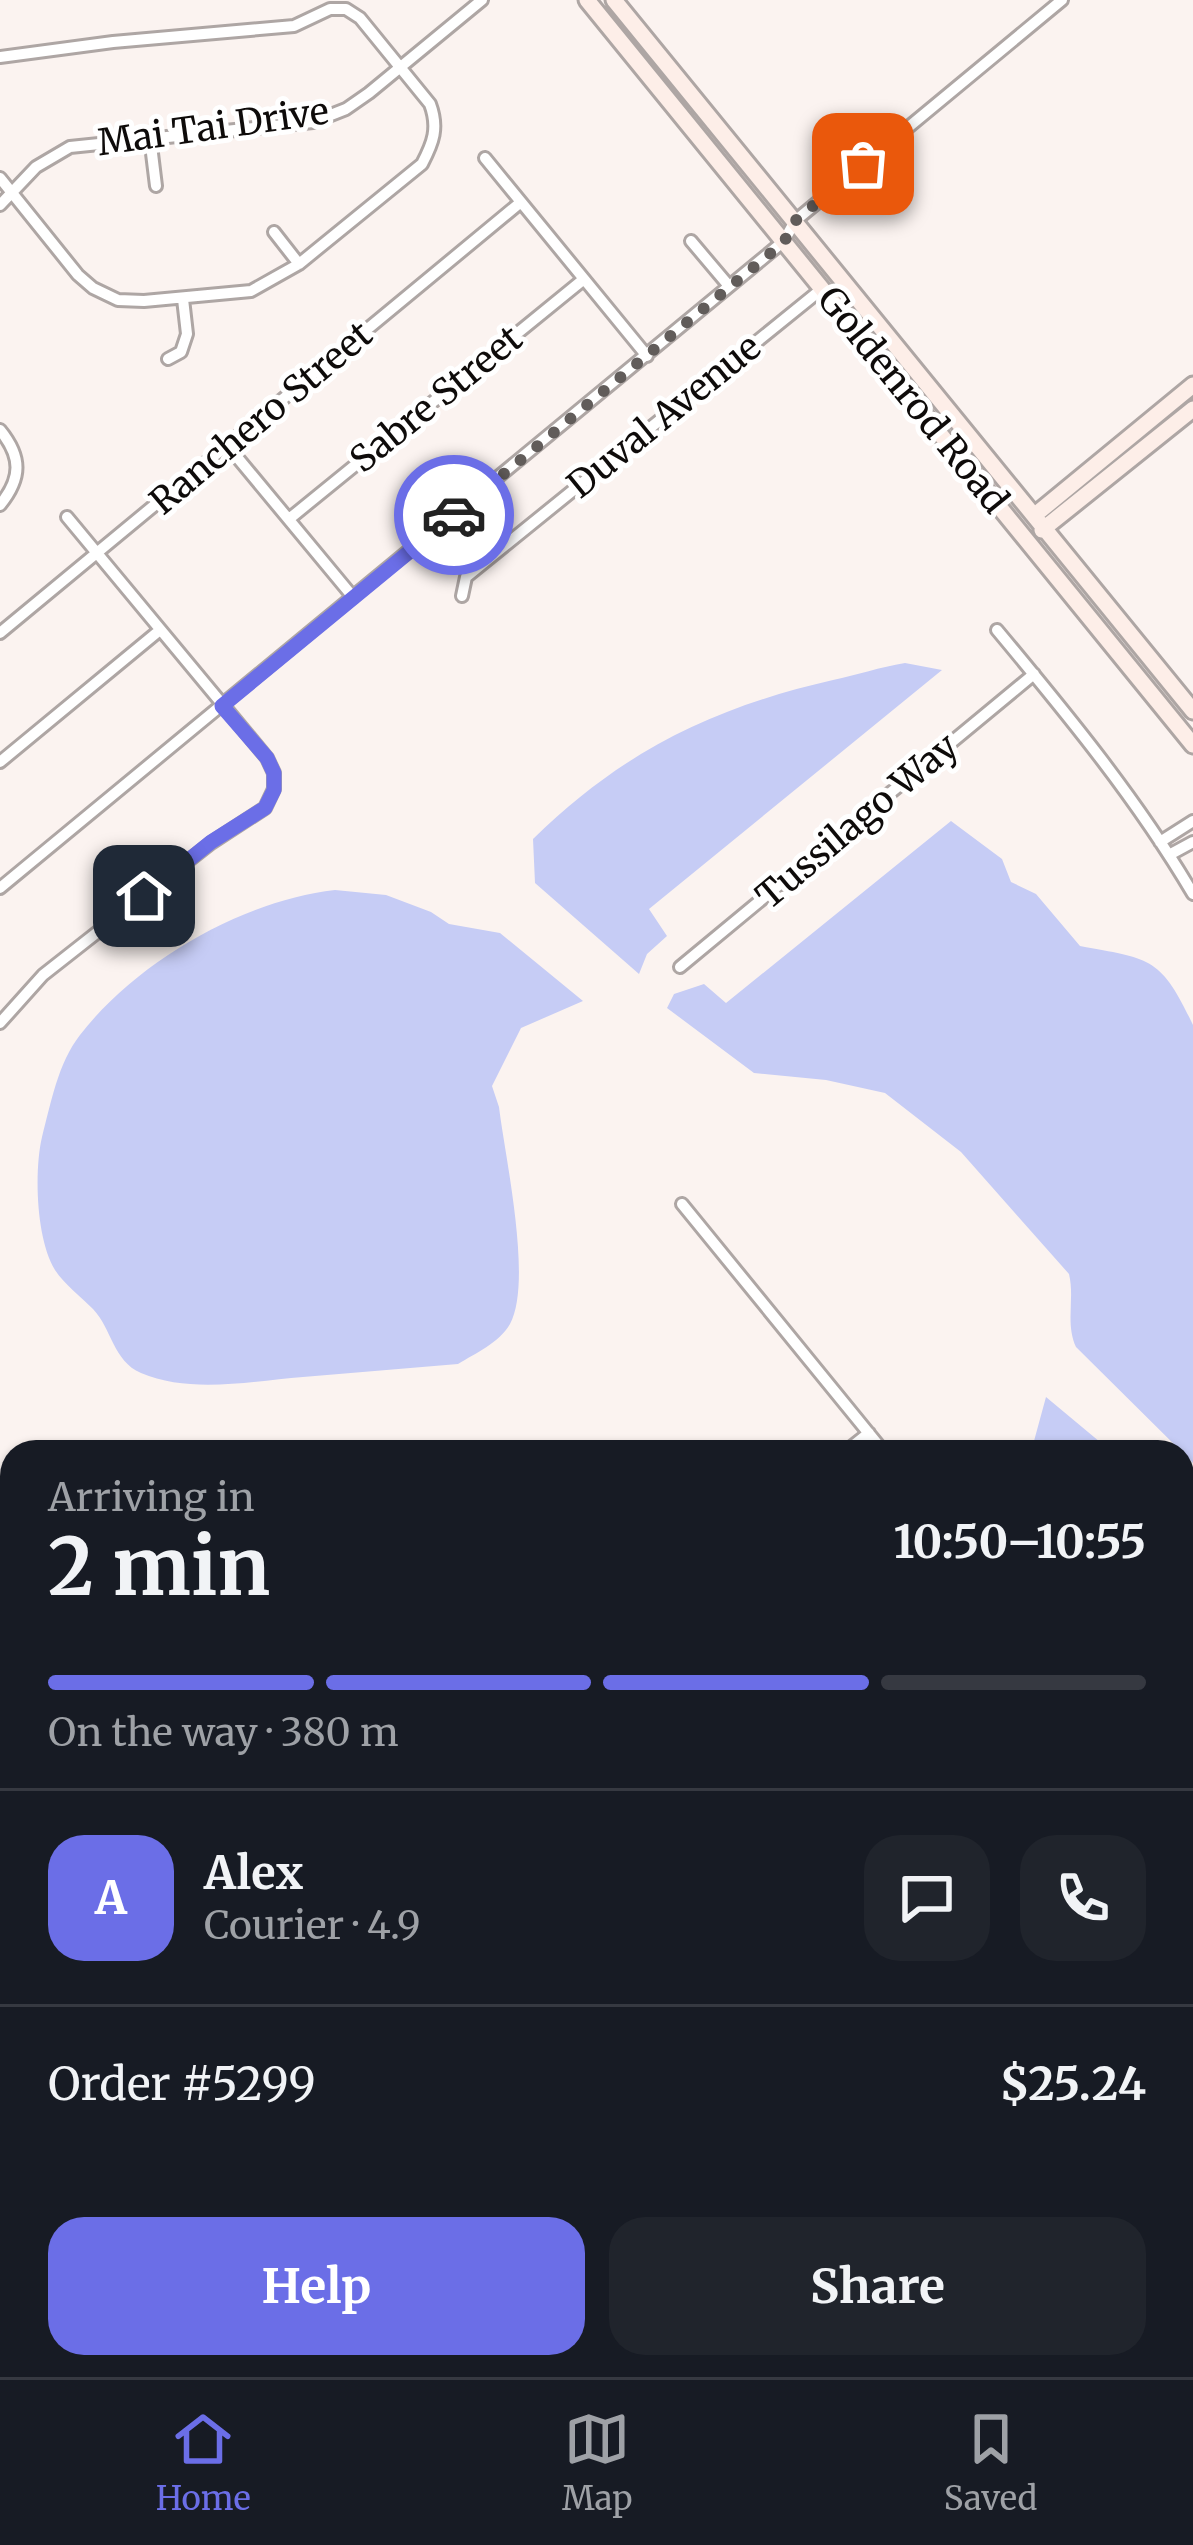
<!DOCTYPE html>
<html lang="en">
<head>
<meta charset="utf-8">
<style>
	body { margin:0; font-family:Merriweather,serif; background:#20242c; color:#f1f3f6; height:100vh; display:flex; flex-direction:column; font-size:45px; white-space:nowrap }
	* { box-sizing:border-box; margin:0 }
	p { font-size:39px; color:#9ea1a6 }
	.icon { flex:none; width:66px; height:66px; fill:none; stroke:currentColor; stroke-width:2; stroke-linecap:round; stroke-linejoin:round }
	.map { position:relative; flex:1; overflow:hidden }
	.panel { position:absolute; left:0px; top:1440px; width:1194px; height:939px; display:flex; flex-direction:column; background:#171b24; border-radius:36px 36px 0 0; box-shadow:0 3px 9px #0004 }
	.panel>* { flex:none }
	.pin { position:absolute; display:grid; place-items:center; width:102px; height:102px; color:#fff; margin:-51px; border-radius:24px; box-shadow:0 6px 18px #0006 }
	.courier { position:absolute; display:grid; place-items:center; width:120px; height:120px; margin:-60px; border:9px solid #6b6ee7; border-radius:50%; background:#fff; color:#222; box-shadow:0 3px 15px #0007 }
	.summary em { font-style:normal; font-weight:700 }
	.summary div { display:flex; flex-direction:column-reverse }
	.summary { display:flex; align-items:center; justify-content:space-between; height:204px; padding:0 48px }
	h1 { font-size:78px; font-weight:700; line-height:90px }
	.bar { display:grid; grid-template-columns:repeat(4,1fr); gap:18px 12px; align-content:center; height:144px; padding:0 48px }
	.bar i { height:15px; border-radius:9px; background:#363941 }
	.bar .selected { background:#6b6ee7 }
	.bar p { grid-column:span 4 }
	.line { display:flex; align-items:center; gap:30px; padding:0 48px; border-top:3px solid #363941 }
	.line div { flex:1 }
	.round { display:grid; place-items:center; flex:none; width:126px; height:126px; border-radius:36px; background:#20242c }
	.button { display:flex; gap:24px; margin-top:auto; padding:24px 48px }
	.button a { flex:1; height:138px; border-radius:36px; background:#6b6ee7; color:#fff; font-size:48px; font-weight:700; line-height:138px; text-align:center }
	.button a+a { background:#20242c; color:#f1f3f6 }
	.tabs { display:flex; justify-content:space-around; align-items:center; height:168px; border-top:3px solid #363941; background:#171b24; font-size:33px; color:#9ea1a6 }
	.tabs a { display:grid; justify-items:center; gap:6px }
	.tabs .selected { color:#6b6ee7 }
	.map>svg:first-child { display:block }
	.green { fill:#c6ccf5 }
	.water { fill:#a6aef4; stroke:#787dae; stroke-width:3 }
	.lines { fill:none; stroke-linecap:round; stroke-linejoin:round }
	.street-casing { stroke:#aea6a4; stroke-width:16 }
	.secondary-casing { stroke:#aea6a4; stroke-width:21 }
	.primary-casing { stroke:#a78578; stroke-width:22 }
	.street { stroke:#fff; stroke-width:10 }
	.secondary { stroke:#fdeee8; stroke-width:15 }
	.primary { stroke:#fbddd2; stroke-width:16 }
	.done { stroke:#615c5a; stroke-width:12; stroke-dasharray:0 21.6 }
	.route { stroke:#6b6ee7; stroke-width:15 }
	.labels { text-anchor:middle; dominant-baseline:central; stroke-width:10; stroke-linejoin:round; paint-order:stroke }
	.street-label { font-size:36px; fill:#0e0b0a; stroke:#fff }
</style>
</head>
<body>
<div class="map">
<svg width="1193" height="2377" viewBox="0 0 1193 2377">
	<rect width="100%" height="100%" fill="#fbf3f0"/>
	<path class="green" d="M 905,663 L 942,670 L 649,909 L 667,936 L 647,954 L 639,974 L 535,883 L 533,839 C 622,752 711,708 833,680 C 857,675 880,667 905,663 Z
		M 951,821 L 1002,859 L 1011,882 L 1036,894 L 1080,946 C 1151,959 1161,957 1193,1025 L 1193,1463 L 1076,1347 C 1065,1323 1075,1299 1069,1274 L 961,1152 L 885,1093 L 826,1080 L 754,1073 L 667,1008 L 674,994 L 704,984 L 726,1003 Z
		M 335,890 L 386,895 L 431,912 L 449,924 L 500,933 L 583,1001 L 521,1028 L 492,1086 L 499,1107 C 505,1157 533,1282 510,1324 C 499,1343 476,1353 458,1364 C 406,1368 355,1373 303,1377 C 252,1381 190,1394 141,1373 C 113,1361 112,1329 93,1309 C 81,1297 64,1284 55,1270 C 36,1239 34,1171 42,1137 C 51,1103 58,1063 80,1035 C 137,961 244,900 335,890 Z
		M 1046,1397 L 1112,1452 L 1031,1452 Z
		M 1060,2367 L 1123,2367 L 1128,2377 L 1063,2377 Z"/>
	<path class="water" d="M 1182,2199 L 1193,2213 L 1193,2307 L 1182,2316 Z"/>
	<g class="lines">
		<g class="street-casing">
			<path id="street" d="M 0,57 L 113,42 L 294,26 L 330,9 L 346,9 L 360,18 L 430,104 C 439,128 433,143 422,164 L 299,264 L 251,291 L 144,301 L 118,300 L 93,288 L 78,275 L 0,178
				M 150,137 L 156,186
				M 485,158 L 647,356
				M 0,205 L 36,167 L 70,147 L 313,122 L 346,109 L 369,93 L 482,0
				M 274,232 L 299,264
				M 691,241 L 729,286
				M 168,359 L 181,352 L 187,334 L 183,299
				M 0,430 C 22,457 22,478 0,505
				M 227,445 L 353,597
				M 289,519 L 584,279
				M 462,596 L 466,577 L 823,288
				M 997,630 C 1067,714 1137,799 1193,894
				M 0,633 L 521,202
				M 0,762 L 160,630
				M 1160,842 L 1193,821
				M 1169,855 L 1193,842
				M 0,888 L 784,241 L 795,221 L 1062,0
				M 680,967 L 1034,674
				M 0,1023 L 43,975 L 211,843 L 265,808 L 274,789 L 274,773 L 267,758 L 67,517
				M 682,1204 L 884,1452
				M 845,1452 L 869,1433
				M 0,1754 L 12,1744"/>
		</g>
		<g class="secondary-casing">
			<path id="secondary" d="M 587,0 L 1193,745
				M 614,0 L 1193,711
				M 1035,515 L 1193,385
				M 1042,530 L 1193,409
				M 0,2169 L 12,2183
				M 162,2367 L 170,2377"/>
		</g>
		<g class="primary-casing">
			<path id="primary" d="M 1182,1659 L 1193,1658
				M 1185,1692 L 1193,1682
				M 177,2377 L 189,2367
				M 209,2377 L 220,2367"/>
		</g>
		<use href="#street" class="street"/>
		<use href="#secondary" class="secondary"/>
		<use href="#primary" class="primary"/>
	</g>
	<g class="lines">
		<path class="done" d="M 454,515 L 784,242 L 795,221 L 863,164"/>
		<path class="route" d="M 144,896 L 211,842 L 265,808 L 274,790 L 274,773 L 267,758 L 222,706 L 454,515"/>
	</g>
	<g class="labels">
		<g class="street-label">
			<text transform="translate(213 127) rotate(-8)">Mai Tai Drive</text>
			<text transform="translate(436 399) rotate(-39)">Sabre Street</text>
			<text transform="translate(913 400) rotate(51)">Goldenrod Road</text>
			<text transform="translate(664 416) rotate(-39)">Duval Avenue</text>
			<text transform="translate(261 418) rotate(-40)">Ranchero Street</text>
			<text transform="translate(857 821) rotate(-40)">Tussilago Way</text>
		</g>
	</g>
</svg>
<div class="pin" style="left:863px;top:164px;background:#ea580c"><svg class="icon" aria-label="bag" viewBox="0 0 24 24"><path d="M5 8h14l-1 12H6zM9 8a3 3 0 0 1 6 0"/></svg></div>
<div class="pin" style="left:144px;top:896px;background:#1f2937"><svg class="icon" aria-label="home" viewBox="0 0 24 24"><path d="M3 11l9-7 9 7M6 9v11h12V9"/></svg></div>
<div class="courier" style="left:454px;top:515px"><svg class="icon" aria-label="car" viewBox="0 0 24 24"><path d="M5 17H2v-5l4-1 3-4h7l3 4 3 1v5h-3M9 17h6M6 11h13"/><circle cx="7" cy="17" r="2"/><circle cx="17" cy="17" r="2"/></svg></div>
<section class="panel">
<div class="summary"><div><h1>2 min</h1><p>Arriving in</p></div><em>10:50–10:55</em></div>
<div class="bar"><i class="selected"></i><i class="selected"></i><i class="selected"></i><i></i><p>On the way · 380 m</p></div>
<div class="line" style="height:216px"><b class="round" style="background:#6b6ee7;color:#fff">A</b><div><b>Alex</b><p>Courier · 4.9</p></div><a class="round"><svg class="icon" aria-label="chat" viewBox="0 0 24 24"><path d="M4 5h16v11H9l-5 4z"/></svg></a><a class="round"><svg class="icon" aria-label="phone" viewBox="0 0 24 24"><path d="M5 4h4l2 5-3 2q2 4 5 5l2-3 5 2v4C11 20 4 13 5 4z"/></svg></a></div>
<div class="line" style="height:156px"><div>Order #5299</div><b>$25.24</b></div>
<div class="button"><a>Help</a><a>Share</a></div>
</section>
</div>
<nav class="tabs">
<a class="selected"><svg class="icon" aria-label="home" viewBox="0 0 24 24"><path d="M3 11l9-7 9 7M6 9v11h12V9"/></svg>Home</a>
<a><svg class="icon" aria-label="map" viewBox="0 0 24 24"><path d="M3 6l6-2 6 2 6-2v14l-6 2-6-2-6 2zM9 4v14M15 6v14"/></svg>Map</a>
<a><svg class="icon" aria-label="saved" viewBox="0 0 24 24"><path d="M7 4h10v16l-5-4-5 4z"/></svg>Saved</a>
</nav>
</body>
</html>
